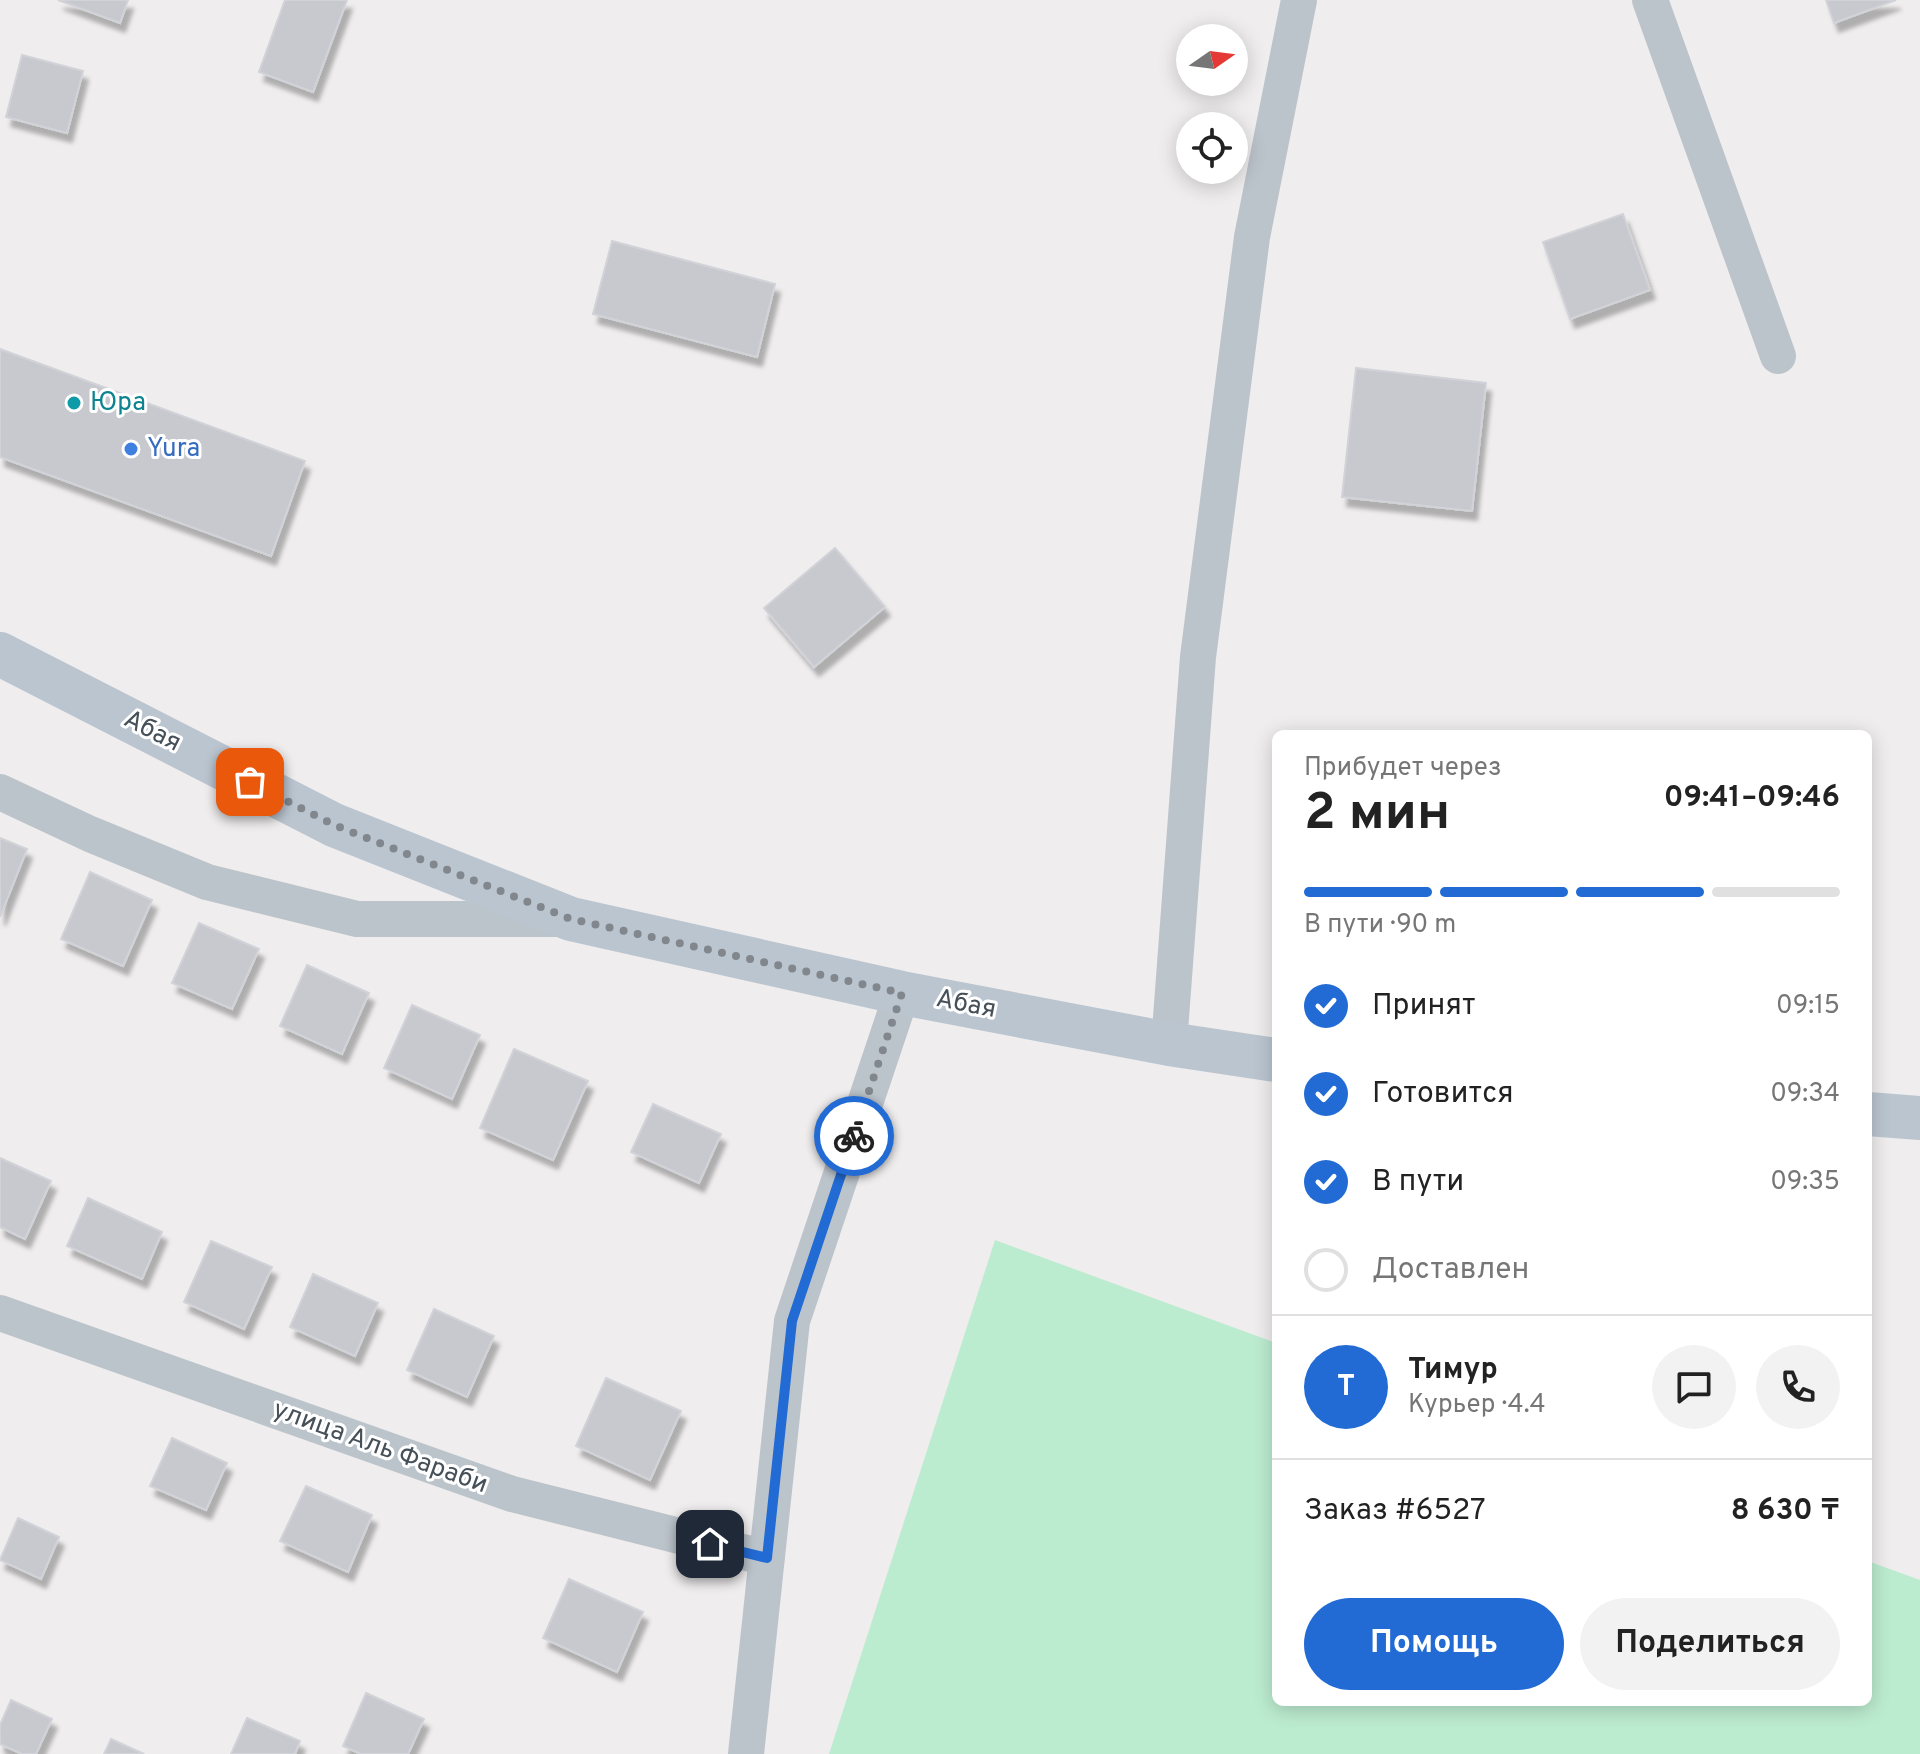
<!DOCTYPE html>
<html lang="ru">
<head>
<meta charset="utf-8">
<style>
	body { margin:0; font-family:Overpass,sans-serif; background:#f2f2f2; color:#222; height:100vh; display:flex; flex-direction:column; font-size:30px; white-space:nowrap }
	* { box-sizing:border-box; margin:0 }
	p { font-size:26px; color:#767676 }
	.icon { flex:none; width:44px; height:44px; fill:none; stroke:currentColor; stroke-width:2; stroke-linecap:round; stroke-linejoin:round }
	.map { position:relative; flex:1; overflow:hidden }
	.panel { position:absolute; left:1272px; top:730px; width:600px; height:976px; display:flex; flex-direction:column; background:#fff; border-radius:12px; box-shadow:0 4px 20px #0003 }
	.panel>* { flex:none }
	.needle { width:52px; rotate:76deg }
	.controls { position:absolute; left:1176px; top:24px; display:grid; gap:16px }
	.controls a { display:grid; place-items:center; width:72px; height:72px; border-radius:50%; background:#fff; box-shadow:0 4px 20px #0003; font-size:40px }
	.pin { position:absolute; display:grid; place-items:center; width:68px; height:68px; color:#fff; margin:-34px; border-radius:16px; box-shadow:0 4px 12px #0006 }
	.courier { position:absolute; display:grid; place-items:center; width:80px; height:80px; margin:-40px; border:6px solid #226bd4; border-radius:50%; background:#fff; color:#222; box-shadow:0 2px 10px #0007 }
	.summary em { font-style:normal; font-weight:700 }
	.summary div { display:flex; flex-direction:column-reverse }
	.summary { display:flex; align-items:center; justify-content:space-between; height:136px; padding:0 32px }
	h1 { font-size:52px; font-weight:700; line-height:60px }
	.bar { display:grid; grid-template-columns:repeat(4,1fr); gap:12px 8px; align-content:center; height:96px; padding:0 32px }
	.bar i { height:10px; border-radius:6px; background:#e0e0e0 }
	.bar .active { background:#226bd4 }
	.bar p { grid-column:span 4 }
	.line { display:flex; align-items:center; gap:20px; padding:0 32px; border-top:2px solid #e0e0e0 }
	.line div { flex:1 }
	.round { display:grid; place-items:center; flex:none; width:84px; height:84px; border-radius:42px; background:#f2f2f2 }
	ol { padding:0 32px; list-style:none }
	li { display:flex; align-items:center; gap:24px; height:88px }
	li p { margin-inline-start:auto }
	li .icon { padding:8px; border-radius:50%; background:#226bd4; color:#fff; stroke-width:4 }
	li:last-child { color:#767676 }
	li i { width:44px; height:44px; border:4px solid #e0e0e0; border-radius:50% }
	.cta { display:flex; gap:16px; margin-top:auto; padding:16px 32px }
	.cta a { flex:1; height:92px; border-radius:48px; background:#226bd4; color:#fff; font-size:32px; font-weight:700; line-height:92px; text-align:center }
	.cta a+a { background:#f2f2f2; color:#222 }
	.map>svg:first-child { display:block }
	.green { fill:#bcecd0 }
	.building { fill:#c7c9cf; stroke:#d1d3d8; stroke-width:2; filter:url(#shadow) }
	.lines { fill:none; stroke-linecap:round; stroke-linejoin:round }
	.street { stroke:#bcc4cb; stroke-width:36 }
	.secondary { stroke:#bbc5d0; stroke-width:44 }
	.done { stroke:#81878d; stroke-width:8; stroke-dasharray:0 14.4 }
	.route { stroke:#226bd4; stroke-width:10 }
	.culture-dot { fill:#0f9aa8; stroke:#fff; stroke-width:3 }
	.shop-dot { fill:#3f7fe0; stroke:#fff; stroke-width:3 }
	.labels { text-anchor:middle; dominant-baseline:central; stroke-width:6; stroke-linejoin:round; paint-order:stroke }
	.culture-label { font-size:26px; fill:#0d838f; stroke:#fff; text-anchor:start }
	.shop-label { font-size:26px; fill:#366cbe; stroke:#fff; text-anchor:start }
	.street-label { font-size:26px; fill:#465059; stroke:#fff }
</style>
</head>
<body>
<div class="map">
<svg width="1920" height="1754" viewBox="0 0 1920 1754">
	<defs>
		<filter id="shadow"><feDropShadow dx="5" dy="9" stdDeviation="2" flood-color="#0004"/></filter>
	</defs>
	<rect width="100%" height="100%" fill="#efeded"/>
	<path class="green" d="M 995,1240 L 1276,1343 L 1276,1702 L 1868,1702 L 1868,1561 L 1920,1580 L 1920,1754 L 829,1754 Z"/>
	<path class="building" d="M 58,0 L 128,0 L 120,23 Z
		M 285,0 L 347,0 L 313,92 L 259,72 Z
		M 1826,0 L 1896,0 L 1834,23 Z
		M 22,55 L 83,71 L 67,133 L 6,117 Z
		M 1623,214 L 1650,290 L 1570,319 L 1543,242 Z
		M 612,241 L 775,284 L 757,357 L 593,314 Z
		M 0,349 L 305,461 L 271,556 L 0,457 Z
		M 1356,368 L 1486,383 L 1472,511 L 1342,497 Z
		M 835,548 L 885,607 L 814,667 L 764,608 Z
		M 0,838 L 27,849 L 0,917 Z
		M 90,872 L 152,900 L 123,966 L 61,939 Z
		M 199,923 L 259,949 L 232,1009 L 172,983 Z
		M 307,965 L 369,993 L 342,1054 L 280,1026 Z
		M 412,1005 L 480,1035 L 452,1099 L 384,1068 Z
		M 514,1049 L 588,1081 L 553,1160 L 480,1128 Z
		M 653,1104 L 721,1134 L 699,1183 L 631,1152 Z
		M 0,1158 L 51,1181 L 25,1239 L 0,1227 Z
		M 88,1198 L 162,1232 L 142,1279 L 67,1246 Z
		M 211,1241 L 272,1267 L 244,1329 L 184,1302 Z
		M 313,1274 L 378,1303 L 355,1356 L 290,1327 Z
		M 434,1309 L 494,1336 L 467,1397 L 407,1370 Z
		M 606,1378 L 681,1411 L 650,1480 L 576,1446 Z
		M 172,1438 L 227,1463 L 206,1510 L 150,1486 Z
		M 306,1486 L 372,1515 L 348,1572 L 280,1541 Z
		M 18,1518 L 59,1537 L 41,1579 L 0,1560 Z
		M 569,1579 L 643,1612 L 617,1672 L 543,1638 Z
		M 366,1693 L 424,1719 L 408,1754 L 361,1754 L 343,1746 Z
		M 11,1700 L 52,1719 L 36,1754 L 22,1754 L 0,1744 L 0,1725 Z
		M 247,1718 L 300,1741 L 295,1754 L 231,1754 Z
		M 111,1739 L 144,1754 L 104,1754 Z"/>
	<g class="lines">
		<path class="street" d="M 1650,0 L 1778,356
			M 0,792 L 90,834 L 207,882 L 357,919 L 562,919
			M 1169,1044 L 1198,657 L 1252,237 L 1299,0
			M 0,1313 L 512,1494 L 767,1558
			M 746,1754 L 792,1321 L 902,993"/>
		<path class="secondary" d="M 0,654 L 334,825 L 571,919 L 902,993 L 1169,1044 L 1276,1060
			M 1868,1114 L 1920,1118"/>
	</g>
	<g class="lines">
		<path class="done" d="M 250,782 L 334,825 L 571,919 L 902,993 L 854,1136"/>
		<path class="route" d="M 710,1544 L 767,1558 L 792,1321 L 854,1136"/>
	</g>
	<circle class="culture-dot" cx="74" cy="403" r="8"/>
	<circle class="shop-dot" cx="131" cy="449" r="8"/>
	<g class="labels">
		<g class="culture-label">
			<text x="90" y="403">Юра</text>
		</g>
		<g class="shop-label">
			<text x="147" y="449">Yura</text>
		</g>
		<g class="street-label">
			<text transform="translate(152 732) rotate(27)">Абая</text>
			<text transform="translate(966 1005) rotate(11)">Абая</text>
			<text transform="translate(380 1448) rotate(20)">улица Аль Фараби</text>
		</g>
	</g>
</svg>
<div class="controls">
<a><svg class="needle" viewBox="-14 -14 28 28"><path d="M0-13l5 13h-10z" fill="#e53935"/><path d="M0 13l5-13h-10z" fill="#767676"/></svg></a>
<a><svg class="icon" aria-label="locate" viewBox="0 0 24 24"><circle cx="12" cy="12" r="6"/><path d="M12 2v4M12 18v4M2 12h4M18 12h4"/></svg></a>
</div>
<div class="pin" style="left:250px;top:782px;background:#ea580c"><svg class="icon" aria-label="bag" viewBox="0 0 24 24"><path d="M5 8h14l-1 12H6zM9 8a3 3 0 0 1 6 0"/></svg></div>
<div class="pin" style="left:710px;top:1544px;background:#1f2937"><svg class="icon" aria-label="home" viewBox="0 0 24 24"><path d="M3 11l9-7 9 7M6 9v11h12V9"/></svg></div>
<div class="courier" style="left:854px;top:1136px"><svg class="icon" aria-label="bike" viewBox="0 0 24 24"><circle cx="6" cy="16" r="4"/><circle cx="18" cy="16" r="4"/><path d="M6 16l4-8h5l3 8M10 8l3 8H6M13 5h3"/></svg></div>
<section class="panel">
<div class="summary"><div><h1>2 мин</h1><p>Прибудет через</p></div><em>09:41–09:46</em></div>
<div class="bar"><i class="active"></i><i class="active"></i><i class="active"></i><i></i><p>В пути · 90 m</p></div>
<ol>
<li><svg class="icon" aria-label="check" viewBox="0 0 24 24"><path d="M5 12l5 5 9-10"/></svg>Принят<p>09:15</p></li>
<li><svg class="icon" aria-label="check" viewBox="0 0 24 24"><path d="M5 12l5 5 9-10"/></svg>Готовится<p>09:34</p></li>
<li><svg class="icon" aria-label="check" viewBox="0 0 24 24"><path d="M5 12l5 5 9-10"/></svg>В пути<p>09:35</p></li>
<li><i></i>Доставлен</li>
</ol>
<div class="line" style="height:144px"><b class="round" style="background:#226bd4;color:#fff">Т</b><div><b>Тимур</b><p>Курьер · 4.4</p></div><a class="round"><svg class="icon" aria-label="chat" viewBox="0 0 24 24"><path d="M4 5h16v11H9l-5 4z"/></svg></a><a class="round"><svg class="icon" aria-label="phone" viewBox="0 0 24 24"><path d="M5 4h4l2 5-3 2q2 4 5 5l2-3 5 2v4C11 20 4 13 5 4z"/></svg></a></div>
<div class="line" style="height:104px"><div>Заказ #6527</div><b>8 630 ₸</b></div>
<div class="cta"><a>Помощь</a><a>Поделиться</a></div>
</section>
</div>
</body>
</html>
